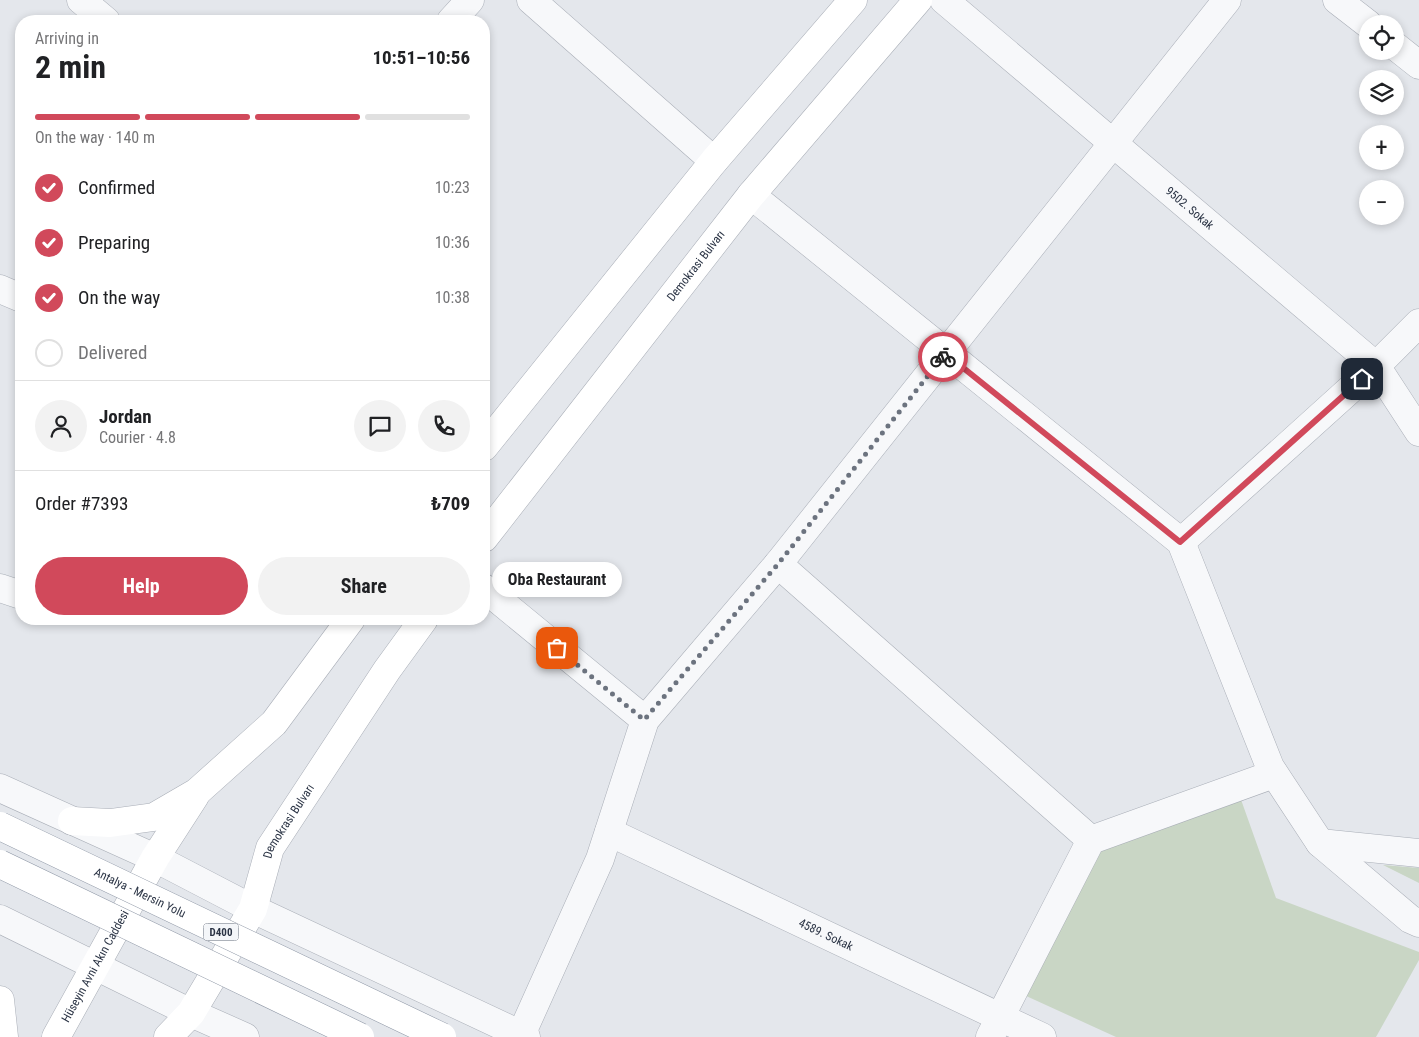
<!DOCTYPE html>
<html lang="en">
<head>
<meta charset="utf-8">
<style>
	body { margin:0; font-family:"Roboto Condensed",sans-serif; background:#f2f2f2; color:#202124; height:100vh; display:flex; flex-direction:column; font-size:19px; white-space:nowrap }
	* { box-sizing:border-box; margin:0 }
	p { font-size:16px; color:#757577 }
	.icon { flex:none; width:28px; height:28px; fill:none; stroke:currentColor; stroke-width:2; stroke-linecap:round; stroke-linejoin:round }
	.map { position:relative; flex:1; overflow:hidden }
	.panel { position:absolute; left:15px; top:15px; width:475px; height:610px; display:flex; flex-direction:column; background:#fff; border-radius:20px; box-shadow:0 2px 8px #0003 }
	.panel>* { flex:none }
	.buttons { position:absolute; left:1359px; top:15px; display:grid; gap:10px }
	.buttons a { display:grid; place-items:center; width:45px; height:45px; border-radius:50%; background:#fff; box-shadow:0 2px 8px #0003; font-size:25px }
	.pin { position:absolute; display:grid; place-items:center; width:42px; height:42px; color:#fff; margin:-21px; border-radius:10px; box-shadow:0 2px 8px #0006 }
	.courier { position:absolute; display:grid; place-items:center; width:50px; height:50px; margin:-25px; border:4px solid #d1495b; border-radius:50%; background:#fff; color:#222; box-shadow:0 1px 6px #0007 }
	.bubble { position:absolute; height:35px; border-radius:18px; background:#fff; box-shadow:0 2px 8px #0003; font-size:16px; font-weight:700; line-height:35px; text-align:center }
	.summary em { font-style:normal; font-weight:700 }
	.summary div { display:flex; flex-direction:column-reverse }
	.summary { display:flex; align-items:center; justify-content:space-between; height:85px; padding:0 20px }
	h1 { font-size:32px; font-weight:700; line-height:38px }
	.bar { display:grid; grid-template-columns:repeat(4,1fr); gap:8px 5px; align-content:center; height:60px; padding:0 20px }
	.bar i { height:6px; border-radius:4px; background:#e0e0e0 }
	.bar .selected { background:#d1495b }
	.bar p { grid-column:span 4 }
	.line { display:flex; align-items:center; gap:12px; padding:0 20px; border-top:1px solid #e0e0e0 }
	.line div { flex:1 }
	.round { display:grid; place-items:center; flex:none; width:52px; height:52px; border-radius:26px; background:#f2f2f2 }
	ol { padding:0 20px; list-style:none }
	li { display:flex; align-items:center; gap:15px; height:55px }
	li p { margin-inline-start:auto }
	li .icon { padding:5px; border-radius:50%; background:#d1495b; color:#fff; stroke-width:4 }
	li:last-child { color:#757577 }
	li i { width:28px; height:28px; border:2px solid #e0e0e0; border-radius:50% }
	.cta { display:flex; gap:10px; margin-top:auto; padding:10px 20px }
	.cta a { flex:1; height:58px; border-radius:30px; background:#d1495b; color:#fff; font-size:20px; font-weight:700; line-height:58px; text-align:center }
	.cta a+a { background:#f2f2f2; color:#202124 }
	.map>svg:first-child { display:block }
	.green { fill:#c9d6c5 }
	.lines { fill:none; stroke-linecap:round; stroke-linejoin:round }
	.minor-casing { stroke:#a9aeb7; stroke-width:29 }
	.tertiary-casing { stroke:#a9aeb7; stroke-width:29 }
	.secondary-casing { stroke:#a9aeb7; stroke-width:29 }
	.minor { stroke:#f7f8fa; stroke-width:28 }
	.tertiary { stroke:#f7f8fa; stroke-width:28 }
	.secondary { stroke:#fff; stroke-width:28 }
	.trunk-bridge-casing { stroke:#8b94a3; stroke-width:29; stroke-linecap:butt }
	.trunk-bridge { stroke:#fff; stroke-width:28 }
	.done { stroke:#6c737f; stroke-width:5; stroke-dasharray:0 9 }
	.route { stroke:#d1495b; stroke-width:6 }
	.labels { text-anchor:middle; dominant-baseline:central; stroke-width:4.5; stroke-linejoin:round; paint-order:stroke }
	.shield { fill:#f4f6f9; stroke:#676e7b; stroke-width:1 }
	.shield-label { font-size:11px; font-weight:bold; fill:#2b3445 }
	.street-label { font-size:12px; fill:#2b3445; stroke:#f4f6f9 }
</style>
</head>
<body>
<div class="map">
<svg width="1419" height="1037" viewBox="0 0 1419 1037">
	<rect width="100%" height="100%" fill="#e4e7ec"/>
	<path class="green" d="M 1239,794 L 1276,898 L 1419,952 L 1419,960 L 1376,1037 L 1116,1037 L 1024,995 L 1093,850 Z
		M 1383,865 L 1419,868 L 1419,883 Z"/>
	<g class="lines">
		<g class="minor-casing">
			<g id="minor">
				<path d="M 81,0 L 106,21"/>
				<path d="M 531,0 L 714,161"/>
				<path id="s1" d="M 944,0 L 1376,366 L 1419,432"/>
				<path d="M 1337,0 L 1368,24"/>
				<path d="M 451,21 L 470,0"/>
				<path d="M 1395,46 L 1419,65"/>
				<path d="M 751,195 L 1181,542 L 1270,767 L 1320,843 L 1410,919 L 1419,923"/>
				<path d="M 0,289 L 21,298"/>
				<path d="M 1181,542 L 1376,366 L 1419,323"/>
				<path d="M 778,564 L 1091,840"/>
				<path d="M 0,588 L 21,595"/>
				<path d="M 484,588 L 645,720"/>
				<path id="s2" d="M 609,832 L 1042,1037"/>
				<path d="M 1320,843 L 1419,853"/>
				<path d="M 521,1035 L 600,859 L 645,720 L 778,564 L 1227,0"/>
				<path d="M 990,1037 L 1091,840 L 1274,774"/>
			</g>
		</g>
		<g class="tertiary-casing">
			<path id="tertiary" d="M 0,788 L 155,858 L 253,909 L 526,1037
				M 0,919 L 191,1013 L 245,1037"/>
		</g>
		<g class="secondary-casing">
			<g id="secondary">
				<path d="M 484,447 L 714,161 L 853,0"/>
				<path id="s3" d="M 484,538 L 751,195 L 918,0"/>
				<path d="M 72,821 L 110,823 L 154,817 L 197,792 L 274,723 L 351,619"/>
				<path d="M 0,1000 L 4,1037"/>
				<path id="s4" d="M 56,1037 L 155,858 L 195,796"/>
				<path id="s5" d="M 168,1037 L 191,1013 L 253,909 L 270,848 L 387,670 L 424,619"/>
			</g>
		</g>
		<use href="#minor" class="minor"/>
		<use href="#tertiary" class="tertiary"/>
		<use href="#secondary" class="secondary"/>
		<g class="trunk-bridge-casing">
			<g id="trunk-bridge">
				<path id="s6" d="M 0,826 L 442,1037"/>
				<path d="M 0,864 L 360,1037"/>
			</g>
		</g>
		<use href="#trunk-bridge" class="trunk-bridge"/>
	</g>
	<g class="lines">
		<path class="done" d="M 557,648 L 644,720 L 778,564 L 943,357"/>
		<path class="route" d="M 943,357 L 946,354 L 1180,542 L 1362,379"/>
	</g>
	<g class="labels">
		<rect class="shield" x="203.5" y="923.5" width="35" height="17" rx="4"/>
		<g class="shield-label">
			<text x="221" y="932">D400</text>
		</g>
		<g class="street-label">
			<text stroke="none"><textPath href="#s1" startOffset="322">9502. Sokak</textPath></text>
			<text stroke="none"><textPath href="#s3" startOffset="345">Demokrasi Bulvarı</textPath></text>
			<text stroke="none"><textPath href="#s5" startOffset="250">Demokrasi Bulvarı</textPath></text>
			<text stroke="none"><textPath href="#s6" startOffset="155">Antalya - Mersin Yolu</textPath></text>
			<text stroke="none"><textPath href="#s2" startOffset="240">4589. Sokak</textPath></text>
			<text stroke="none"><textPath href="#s4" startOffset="81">Hüseyin Avni Akın Caddesi</textPath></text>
		</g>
	</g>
</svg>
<div class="buttons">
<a><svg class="icon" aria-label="locate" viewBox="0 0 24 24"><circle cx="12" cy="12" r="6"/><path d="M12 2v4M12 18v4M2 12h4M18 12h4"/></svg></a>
<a><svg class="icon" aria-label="layers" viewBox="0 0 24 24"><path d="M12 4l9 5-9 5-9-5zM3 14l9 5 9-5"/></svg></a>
<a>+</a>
<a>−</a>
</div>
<div class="pin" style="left:557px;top:648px;background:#ea580c"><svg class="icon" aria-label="bag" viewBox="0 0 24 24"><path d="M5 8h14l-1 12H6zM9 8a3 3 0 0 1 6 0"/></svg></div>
<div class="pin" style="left:1362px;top:379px;background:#1f2937"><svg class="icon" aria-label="home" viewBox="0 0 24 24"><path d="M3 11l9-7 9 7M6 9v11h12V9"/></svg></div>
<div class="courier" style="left:943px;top:357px"><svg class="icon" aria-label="bike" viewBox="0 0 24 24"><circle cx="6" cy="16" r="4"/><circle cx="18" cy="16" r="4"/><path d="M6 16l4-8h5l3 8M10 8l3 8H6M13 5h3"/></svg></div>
<div class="bubble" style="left:492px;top:562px;width:130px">Oba Restaurant</div>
<section class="panel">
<div class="summary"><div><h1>2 min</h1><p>Arriving in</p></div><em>10:51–10:56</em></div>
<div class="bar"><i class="selected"></i><i class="selected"></i><i class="selected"></i><i></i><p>On the way · 140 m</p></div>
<ol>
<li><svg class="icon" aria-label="check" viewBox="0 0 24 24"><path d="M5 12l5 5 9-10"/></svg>Confirmed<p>10:23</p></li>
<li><svg class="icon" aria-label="check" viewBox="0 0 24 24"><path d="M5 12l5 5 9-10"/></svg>Preparing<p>10:36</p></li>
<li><svg class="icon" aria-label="check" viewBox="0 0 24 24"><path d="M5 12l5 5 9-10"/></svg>On the way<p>10:38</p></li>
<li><i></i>Delivered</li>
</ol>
<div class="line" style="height:90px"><a class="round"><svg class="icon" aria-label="person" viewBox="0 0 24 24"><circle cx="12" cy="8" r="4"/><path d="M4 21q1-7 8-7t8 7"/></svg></a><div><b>Jordan</b><p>Courier · 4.8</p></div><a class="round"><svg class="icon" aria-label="chat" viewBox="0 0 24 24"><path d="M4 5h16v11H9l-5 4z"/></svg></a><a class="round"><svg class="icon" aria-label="phone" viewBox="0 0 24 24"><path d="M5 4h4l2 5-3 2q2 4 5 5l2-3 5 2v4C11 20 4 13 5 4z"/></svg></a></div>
<div class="line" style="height:65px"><div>Order #7393</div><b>₺709</b></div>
<div class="cta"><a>Help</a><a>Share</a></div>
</section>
</div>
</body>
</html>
